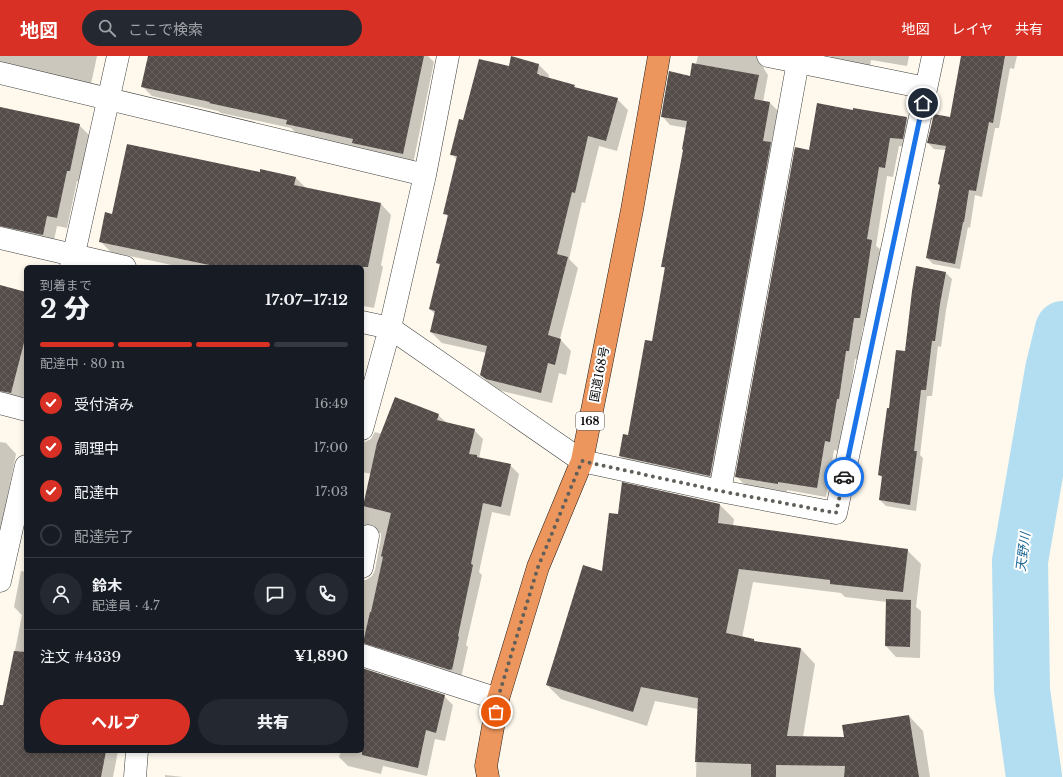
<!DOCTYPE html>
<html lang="ja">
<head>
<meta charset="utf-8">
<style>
	body { margin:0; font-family:"Libre Baskerville","Noto Sans JP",serif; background:#242831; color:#f1f3f6; height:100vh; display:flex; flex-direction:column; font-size:15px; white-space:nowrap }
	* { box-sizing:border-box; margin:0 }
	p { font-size:13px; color:#9ea1a6 }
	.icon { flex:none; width:22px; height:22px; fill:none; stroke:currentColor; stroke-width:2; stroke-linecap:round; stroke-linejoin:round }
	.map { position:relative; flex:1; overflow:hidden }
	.side { position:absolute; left:24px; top:209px; width:340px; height:488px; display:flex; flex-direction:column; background:#171b24; border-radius:6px; box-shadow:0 2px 6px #0003 }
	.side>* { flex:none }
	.pin { position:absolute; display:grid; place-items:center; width:34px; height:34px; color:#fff; margin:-17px; border:2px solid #fff; border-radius:50%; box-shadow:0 1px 4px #0007 }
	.courier { position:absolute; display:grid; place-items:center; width:40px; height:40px; margin:-20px; border:3px solid #1a73e8; border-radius:50%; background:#fff; color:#222; box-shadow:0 1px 5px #0007 }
	.summary em { font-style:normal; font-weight:800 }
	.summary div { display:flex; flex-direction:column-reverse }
	.summary { display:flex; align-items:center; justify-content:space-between; height:68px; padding:0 16px }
	h1 { font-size:26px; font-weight:800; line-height:30px }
	.bar { display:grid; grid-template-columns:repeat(4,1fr); gap:6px 4px; align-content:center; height:48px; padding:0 16px }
	.bar i { height:5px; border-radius:3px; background:#363941 }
	.bar .selected { background:#d93025 }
	.bar p { grid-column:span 4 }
	.line { display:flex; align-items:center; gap:10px; padding:0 16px; border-top:1px solid #363941 }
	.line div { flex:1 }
	.round { display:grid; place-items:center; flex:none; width:42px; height:42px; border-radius:21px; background:#242831 }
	ol { padding:0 16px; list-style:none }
	li { display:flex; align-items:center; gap:12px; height:44px }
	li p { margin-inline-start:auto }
	li .icon { padding:4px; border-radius:50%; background:#d93025; color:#fff; stroke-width:4 }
	li:last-child { color:#9ea1a6 }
	li i { width:22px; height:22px; border:2px solid #363941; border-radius:50% }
	.primary-button { display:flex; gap:8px; margin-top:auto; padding:8px 16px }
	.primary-button a { flex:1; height:46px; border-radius:24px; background:#d93025; color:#fff; font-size:16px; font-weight:800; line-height:46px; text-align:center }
	.primary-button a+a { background:#242831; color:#f1f3f6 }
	header { display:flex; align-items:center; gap:24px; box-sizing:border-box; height:56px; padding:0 20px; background:#d93025; color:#fff }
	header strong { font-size:19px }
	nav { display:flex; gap:22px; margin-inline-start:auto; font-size:14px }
	.search { width:280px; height:36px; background:#242831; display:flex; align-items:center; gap:10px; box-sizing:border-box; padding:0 14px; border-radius:22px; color:#9ea1a6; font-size:15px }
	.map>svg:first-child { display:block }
	.shadow { fill:#0003 }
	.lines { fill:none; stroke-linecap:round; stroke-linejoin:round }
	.river { stroke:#b3def2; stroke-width:56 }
	.building { fill:url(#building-cross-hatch) }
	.minor-casing { stroke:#3f3f3f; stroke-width:23 }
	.highway-casing { stroke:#1d1d1d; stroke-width:23 }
	.minor { stroke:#fff; stroke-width:22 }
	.highway { stroke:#ec955c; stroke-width:22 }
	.done { stroke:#615f5a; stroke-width:4; stroke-dasharray:0 7.2 }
	.route { stroke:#1a73e8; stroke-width:5 }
	.labels { text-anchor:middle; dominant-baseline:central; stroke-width:4; stroke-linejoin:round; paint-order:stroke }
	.shield { fill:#fff; stroke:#555; stroke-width:1 }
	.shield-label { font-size:11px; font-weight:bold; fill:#0c0c0c }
	.street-label { font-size:12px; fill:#0c0c0c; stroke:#fff }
	.water-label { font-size:13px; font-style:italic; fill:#1d6895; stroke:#fff }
</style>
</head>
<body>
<header>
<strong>地図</strong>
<div class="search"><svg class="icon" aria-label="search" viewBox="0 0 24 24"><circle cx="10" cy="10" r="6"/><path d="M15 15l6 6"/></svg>ここで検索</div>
<nav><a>地図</a><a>レイヤ</a><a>共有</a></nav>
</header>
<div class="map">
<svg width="1063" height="721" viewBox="0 0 1063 721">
	<defs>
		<pattern id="building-cross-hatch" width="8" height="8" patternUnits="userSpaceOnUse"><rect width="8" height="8" fill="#544c49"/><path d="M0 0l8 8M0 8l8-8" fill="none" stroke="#68615f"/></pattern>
	</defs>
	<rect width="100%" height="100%" fill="#fef9ec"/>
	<path class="shadow" d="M 0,0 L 97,0 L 91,28 L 0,9 Z
		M 149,0 L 428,0 L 434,6 L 413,108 L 297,78 L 291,72 L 221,57 L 218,55 L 152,40 L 142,30 Z
		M 698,0 L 767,0 L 763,7 L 764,13 L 768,19 L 763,46 L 770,47 L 778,55 L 771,89 L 778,96 L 718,428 L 628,408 L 620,400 L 629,380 L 653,286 L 665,213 L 662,210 L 684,94 L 687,72 L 670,69 L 662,60 L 691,21 L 696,8 Z
		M 830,0 L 909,0 L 907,10 L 871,4 L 870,11 L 835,5 Z
		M 965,0 L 1017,0 L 1014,13 L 1010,12 L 999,72 L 995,72 L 982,141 L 975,139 L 970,172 L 968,171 L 960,213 L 933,208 L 927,202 L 941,130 L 946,94 L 934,93 L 928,87 L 951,62 Z
		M 539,9 L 549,19 L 548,23 L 574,30 L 578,33 L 617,43 L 628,54 L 617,95 L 599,90 L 585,147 L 582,146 L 569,203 L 578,212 L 560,283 L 571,295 L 566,319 L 559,317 L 552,347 L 498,334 L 492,330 L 481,319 L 487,297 L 442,287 L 431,276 L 435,258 L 430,253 L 441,210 L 437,207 L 448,161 L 445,157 L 457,104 L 452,98 L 464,65 L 509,11 Z
		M 0,51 L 79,69 L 90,80 L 80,125 L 77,125 L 67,172 L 57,170 L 53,189 L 0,175 Z
		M 854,55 L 907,62 L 916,71 L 911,92 L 899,90 L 893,121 L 887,120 L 876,190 L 881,194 L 868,271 L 863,270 L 858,304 L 855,303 L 848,352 L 846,352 L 839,395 L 834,394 L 826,441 L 787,434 L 787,436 L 745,429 L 736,420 L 810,95 Z
		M 261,114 L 296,122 L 307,133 L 381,148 L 391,159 L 381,209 L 383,211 L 374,252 L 363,250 L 362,256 L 362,211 L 181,211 L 111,196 L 100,185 L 113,159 L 261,117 Z
		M 946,217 L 952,223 L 946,254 L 941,291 L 938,290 L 932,340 L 927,340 L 920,399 L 923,402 L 916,455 L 886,450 L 880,444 L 883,422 L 879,419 L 890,353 L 906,296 Z
		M 0,230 L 26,237 L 26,330 L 23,343 L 0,337 Z
		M 438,359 L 447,367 L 474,374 L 483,383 L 479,402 L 510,409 L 519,418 L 510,460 L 492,456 L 479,516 L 482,519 L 466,589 L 468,591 L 461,622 L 362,600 L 362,524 L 366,524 L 372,520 L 375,514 L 381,482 L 381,477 L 373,477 L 362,500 L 362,460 L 371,418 L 362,416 L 362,386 L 365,386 L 371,383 L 375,376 L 382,378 Z
		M 0,386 L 6,387 L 16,398 L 2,468 L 0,483 Z
		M 720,449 L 734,463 L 733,470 L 907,494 L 921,508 L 916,551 L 921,555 L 920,602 L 896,601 L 886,590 L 887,546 L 845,541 L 841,537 L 753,526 L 742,582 L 754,584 L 756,586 L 801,593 L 815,608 L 803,681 L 845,682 L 909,660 L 923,675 L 930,721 L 696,721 L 698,653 L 655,645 L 647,670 L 561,643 L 547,629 L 603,516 L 618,459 Z
		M 21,515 L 26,516 L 26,695 L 118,695 L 113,721 L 0,721 L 0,651 L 4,651 L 22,559 L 14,551 Z
		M 362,613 L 444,640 L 453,649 L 445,685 L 435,683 L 427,720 L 383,710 L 381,718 L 348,710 L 339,701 L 341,695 L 362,695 Z
		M 165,719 L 183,721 L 165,721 Z"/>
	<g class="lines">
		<path class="river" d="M 1034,721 L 1022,634 L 1020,505 L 1053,314 L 1063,273"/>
	</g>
	<path class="building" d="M 148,0 L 424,0 L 403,98 L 352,87 L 353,83 L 286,68 L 287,64 L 209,47 L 210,46 L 141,31 Z
		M 511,0 L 539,8 L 537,18 L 539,18 L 539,19 L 575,29 L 574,31 L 618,42 L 606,85 L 588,80 L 575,137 L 572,136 L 557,198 L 568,201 L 548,279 L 561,283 L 555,309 L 548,307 L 541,337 L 486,323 L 480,319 L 487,290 L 430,276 L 435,255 L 429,253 L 440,208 L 436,207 L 448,159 L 443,158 L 457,100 L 450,99 L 459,63 L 463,64 L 479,3 L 509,10 Z
		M 961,0 L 1005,0 L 993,67 L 989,66 L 976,135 L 969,134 L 964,166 L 963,166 L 955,208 L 926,202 L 940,129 L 938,128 L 946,90 L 927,87 L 934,58 L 950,61 Z
		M 692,7 L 759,19 L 754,43 L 770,46 L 763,85 L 771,86 L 710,420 L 619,400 L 623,378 L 628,379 L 645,284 L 652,285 L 665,211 L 661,211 L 683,94 L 682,93 L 687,65 L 661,61 L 669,15 L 690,20 Z
		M 817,47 L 853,54 L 853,52 L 907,61 L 903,83 L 890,82 L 885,112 L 879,111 L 867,183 L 872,184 L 860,262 L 854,262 L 849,295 L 846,295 L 839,343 L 837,343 L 830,386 L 825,385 L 817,432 L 778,426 L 778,428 L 735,421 L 795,91 L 809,94 Z
		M 0,51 L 80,68 L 70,115 L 67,115 L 57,162 L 47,160 L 43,179 L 0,170 Z
		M 127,88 L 260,116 L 260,113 L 296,121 L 294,129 L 381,147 L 368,211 L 219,211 L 99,186 L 105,156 L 112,158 Z
		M 916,210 L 946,216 L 940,248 L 935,285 L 932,285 L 926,334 L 921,334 L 914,395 L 917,395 L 910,449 L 879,444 L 882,420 L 878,419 L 887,352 L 889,352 L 896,294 L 905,295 L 912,235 Z
		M 0,229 L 26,236 L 26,279 L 11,337 L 0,335 Z
		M 395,341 L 439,358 L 437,364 L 475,373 L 469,398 L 477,399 L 477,401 L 511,408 L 501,451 L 483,447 L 471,508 L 473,509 L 458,580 L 459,581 L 452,614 L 451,613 L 450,614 L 363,587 L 370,556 L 371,556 L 383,501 L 381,500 L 391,457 L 363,450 L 377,387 Z
		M 622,426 L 720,448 L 718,467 L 908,493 L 903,536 L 830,528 L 830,524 L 739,513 L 726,577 L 754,583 L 754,585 L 801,592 L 787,680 L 844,681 L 842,669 L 909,659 L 919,721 L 844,721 L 845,710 L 776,709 L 776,721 L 751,721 L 751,708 L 695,706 L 698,642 L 641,631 L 633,656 L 546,629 L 583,509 L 602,515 L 609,457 L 618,458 Z
		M 886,543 L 911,544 L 910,591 L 885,590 Z
		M 14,595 L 26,596 L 26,695 L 106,695 L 101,721 L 0,721 L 0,649 L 3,649 Z
		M 362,612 L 445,639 L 436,677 L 426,674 L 418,712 L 362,699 Z"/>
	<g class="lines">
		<g class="minor-casing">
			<path id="minor" d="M 768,0 L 926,32
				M 0,17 L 425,119
				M 0,182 L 125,211
				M 71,211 L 118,0
				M 362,266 L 390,272 L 582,405 L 720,435 L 836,457 L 933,0
				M 0,347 L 26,354
				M 362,373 L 390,272 L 425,119 L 448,0
				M 720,435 L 799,0
				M 362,511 L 368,480
				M 0,525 L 26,410
				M 362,599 L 498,643
				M 135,721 L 137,695"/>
		</g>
		<g class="highway-casing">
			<path id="highway" d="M 488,721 L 486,710 L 498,643 L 538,511 L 582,405 L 632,154 L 659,0"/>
		</g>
		<use href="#minor" class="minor"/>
		<use href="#highway" class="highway"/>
	</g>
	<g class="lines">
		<path class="done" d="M 496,656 L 498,642 L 538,511 L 582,405 L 720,435 L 836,457 L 844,421"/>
		<path class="route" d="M 844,421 L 923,47"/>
	</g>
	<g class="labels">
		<rect class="shield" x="576" y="356" width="28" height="18" rx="3"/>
		<g class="shield-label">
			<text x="590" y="365">168</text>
		</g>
		<g class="street-label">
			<text transform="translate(599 318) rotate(-79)">国道168号</text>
		</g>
		<g class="water-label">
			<text transform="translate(1023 496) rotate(-83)">天野川</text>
		</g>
	</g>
</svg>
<div class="pin" style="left:496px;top:656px;background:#ea580c"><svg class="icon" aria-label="bag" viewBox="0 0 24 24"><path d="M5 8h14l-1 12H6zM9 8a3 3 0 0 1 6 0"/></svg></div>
<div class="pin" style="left:923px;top:47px;background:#1f2937"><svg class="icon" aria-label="home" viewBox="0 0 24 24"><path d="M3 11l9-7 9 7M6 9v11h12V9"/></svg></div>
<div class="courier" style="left:844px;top:421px"><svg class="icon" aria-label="car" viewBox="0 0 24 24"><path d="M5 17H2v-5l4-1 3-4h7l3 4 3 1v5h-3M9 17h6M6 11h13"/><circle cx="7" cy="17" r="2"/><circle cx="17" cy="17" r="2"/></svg></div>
<section class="side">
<div class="summary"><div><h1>2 分</h1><p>到着まで</p></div><em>17:07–17:12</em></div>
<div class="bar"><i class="selected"></i><i class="selected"></i><i class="selected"></i><i></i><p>配達中 · 80 m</p></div>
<ol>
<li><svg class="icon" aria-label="check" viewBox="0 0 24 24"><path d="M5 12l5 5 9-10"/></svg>受付済み<p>16:49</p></li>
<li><svg class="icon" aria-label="check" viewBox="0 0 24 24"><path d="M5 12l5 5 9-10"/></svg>調理中<p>17:00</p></li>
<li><svg class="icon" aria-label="check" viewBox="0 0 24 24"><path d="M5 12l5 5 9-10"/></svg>配達中<p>17:03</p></li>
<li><i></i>配達完了</li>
</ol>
<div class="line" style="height:72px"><a class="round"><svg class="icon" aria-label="person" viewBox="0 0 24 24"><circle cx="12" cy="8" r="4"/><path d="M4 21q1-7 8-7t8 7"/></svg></a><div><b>鈴木</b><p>配達員 · 4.7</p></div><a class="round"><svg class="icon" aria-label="chat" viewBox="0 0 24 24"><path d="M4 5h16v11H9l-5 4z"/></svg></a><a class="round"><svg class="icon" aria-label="phone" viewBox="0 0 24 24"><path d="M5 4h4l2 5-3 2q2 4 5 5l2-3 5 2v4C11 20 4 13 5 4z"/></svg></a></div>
<div class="line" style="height:52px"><div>注文 #4339</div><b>¥1,890</b></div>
<div class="primary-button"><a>ヘルプ</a><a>共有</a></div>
</section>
</div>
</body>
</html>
